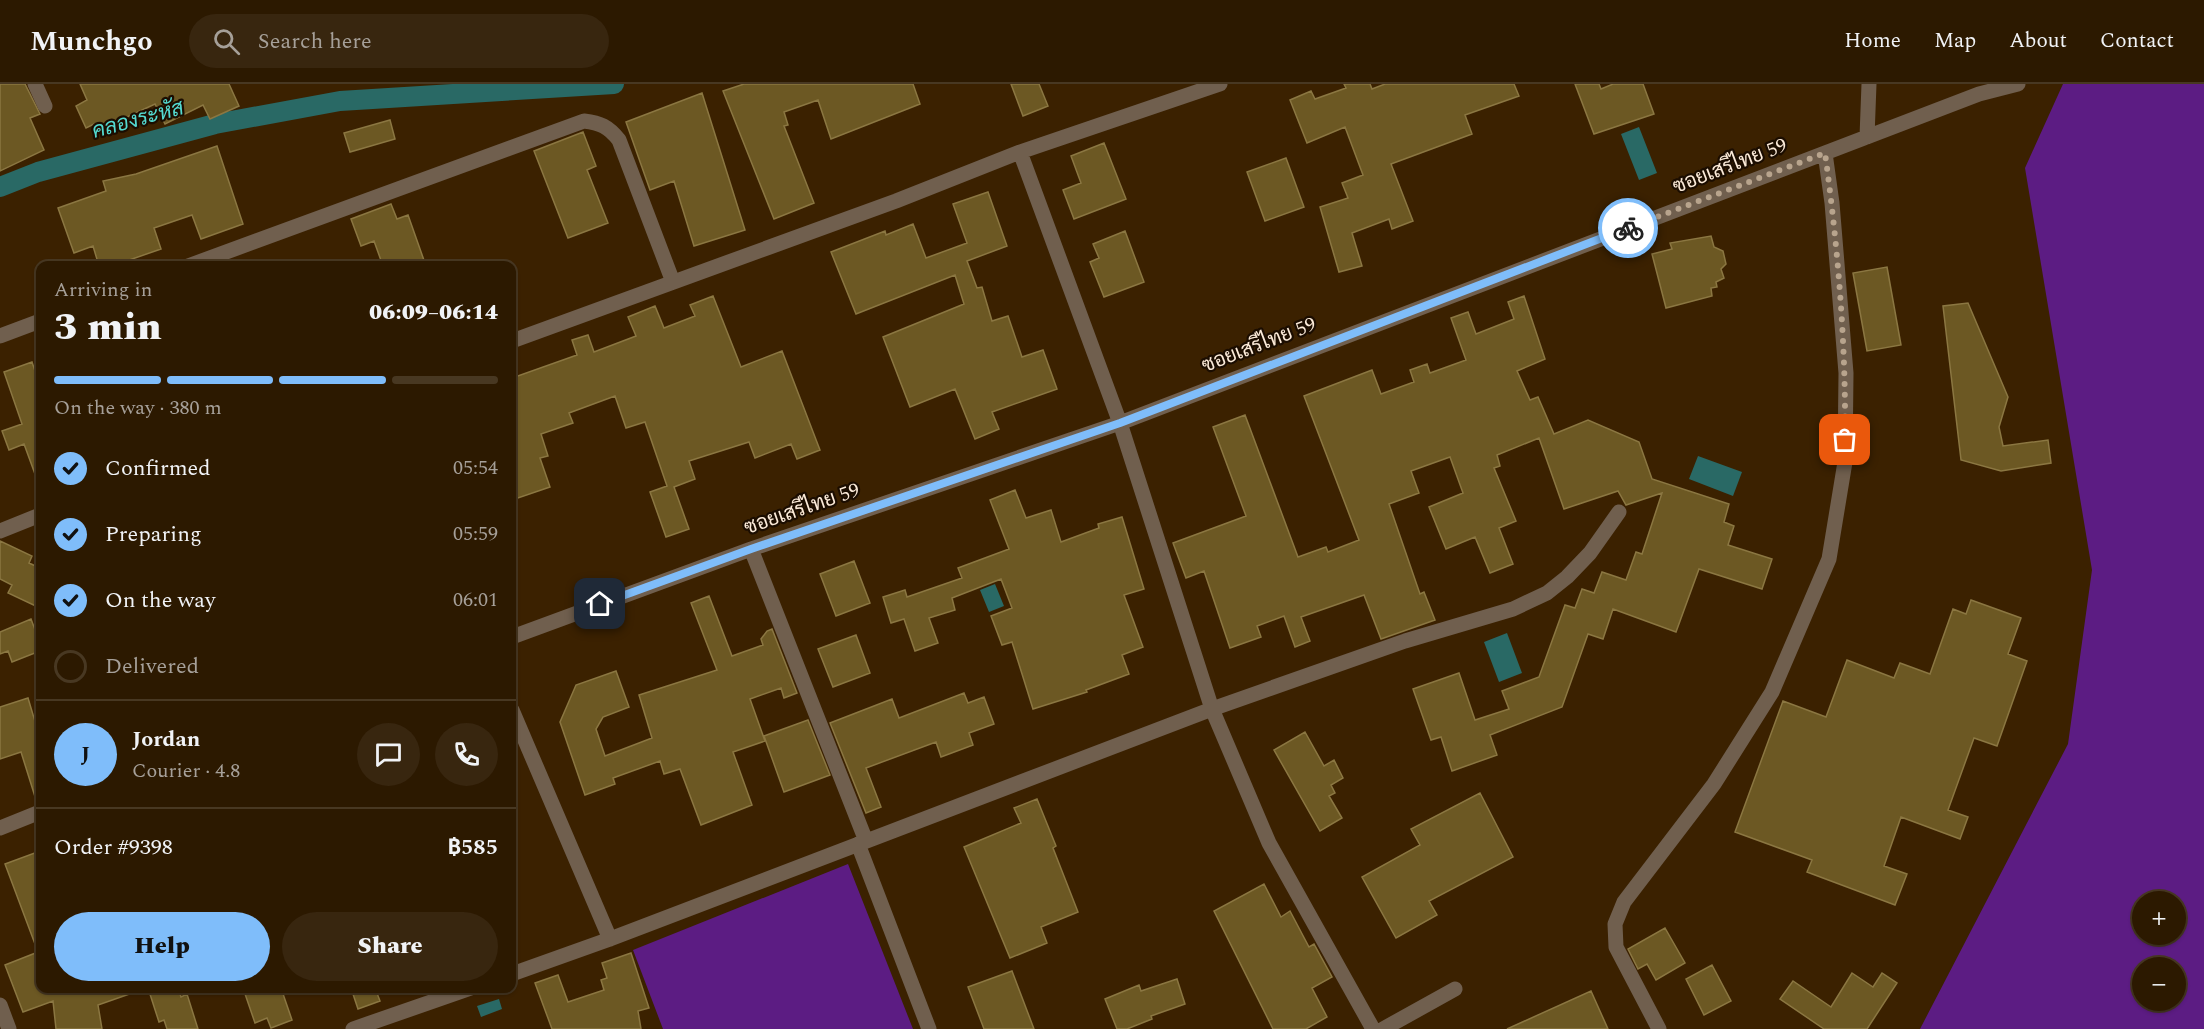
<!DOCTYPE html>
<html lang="en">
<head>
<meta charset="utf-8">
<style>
	body { margin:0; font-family:Spectral,Sarabun,serif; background:#38260f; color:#f1f3f6; height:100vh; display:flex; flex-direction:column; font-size:22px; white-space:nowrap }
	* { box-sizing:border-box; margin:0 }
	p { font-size:20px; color:#a6a099 }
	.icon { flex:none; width:33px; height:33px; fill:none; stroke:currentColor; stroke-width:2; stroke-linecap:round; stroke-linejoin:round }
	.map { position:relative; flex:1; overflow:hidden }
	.drawer { position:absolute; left:36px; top:177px; width:480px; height:732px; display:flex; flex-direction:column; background:#2c1900; border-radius:12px; box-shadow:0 2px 4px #0004,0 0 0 2px #483822 }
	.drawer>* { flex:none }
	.controls { position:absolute; left:2132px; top:807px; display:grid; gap:12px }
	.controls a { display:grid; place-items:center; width:54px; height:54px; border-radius:50%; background:#2c1900; box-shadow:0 2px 4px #0004,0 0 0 2px #483822; font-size:30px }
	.pin { position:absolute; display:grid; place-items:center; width:51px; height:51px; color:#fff; margin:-26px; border-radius:12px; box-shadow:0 3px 9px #0006 }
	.courier { position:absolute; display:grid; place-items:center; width:60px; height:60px; margin:-30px; border:4px solid #7fbdfa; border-radius:50%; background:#fff; color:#222; box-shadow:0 2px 8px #0007 }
	.overview em { font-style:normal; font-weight:800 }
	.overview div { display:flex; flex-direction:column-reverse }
	.overview { display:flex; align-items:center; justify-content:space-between; height:102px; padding:0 18px }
	h1 { font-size:39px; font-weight:800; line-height:45px }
	.bar { display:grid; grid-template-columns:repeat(4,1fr); gap:9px 6px; align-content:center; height:72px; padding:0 18px }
	.bar i { height:8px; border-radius:4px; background:#483822 }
	.bar .current { background:#7fbdfa }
	.bar p { grid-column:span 4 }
	.line { display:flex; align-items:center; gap:15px; padding:0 18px; border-top:2px solid #483822 }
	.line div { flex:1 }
	.round { display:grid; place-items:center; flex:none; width:63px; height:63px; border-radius:32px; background:#38260f }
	ol { padding:0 18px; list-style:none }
	li { display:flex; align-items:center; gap:18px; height:66px }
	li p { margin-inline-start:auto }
	li .icon { padding:6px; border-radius:50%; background:#7fbdfa; color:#111; stroke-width:4 }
	li:last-child { color:#a6a099 }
	li i { width:33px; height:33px; border:3px solid #483822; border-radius:50% }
	.button { display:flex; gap:12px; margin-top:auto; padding:12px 18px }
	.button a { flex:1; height:69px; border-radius:36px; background:#7fbdfa; color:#111; font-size:24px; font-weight:800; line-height:69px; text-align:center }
	.button a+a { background:#38260f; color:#f1f3f6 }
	header { display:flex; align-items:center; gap:36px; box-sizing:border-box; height:84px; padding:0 30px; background:#2c1900; border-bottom:2px solid #483822 }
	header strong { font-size:28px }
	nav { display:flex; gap:33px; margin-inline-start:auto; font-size:21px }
	.search { width:420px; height:54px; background:#38260f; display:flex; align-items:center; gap:15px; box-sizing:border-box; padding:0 21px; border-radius:33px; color:#a6a099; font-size:22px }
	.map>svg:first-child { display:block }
	.green { fill:#5c1c83; fill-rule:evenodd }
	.water { fill:#296965 }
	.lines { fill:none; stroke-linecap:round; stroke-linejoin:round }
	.canal { stroke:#296965; stroke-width:20 }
	.building { fill:#6c5823; stroke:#8b7742; stroke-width:1.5 }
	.minor { stroke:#705f4e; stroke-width:15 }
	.done { stroke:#b8a48d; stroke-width:6; stroke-dasharray:0 10.8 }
	.route { stroke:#7fbdfa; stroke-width:8 }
	.labels { text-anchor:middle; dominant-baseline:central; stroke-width:4.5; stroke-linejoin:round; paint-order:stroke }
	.street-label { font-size:20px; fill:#fcebd9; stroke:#1b0d00 }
	.water-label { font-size:21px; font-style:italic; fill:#54dad1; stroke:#1b0d00 }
</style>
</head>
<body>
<header>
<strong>Munchgo</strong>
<div class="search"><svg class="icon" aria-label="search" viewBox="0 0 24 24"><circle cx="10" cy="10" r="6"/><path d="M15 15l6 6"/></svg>Search here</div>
<nav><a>Home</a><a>Map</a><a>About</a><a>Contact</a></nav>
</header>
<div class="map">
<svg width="2204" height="945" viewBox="0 0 2204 945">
	<rect width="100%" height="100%" fill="#3b2100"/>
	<path class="green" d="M 2063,0 L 2204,0 L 2204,945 L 1920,945 L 2068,660 L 2092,486 L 2025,84 ZM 2142,818 L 2175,818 L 2175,850 L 2142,850 ZM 2142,884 L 2175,884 L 2175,916 L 2142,916 Z
		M 848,780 L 913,945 L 663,945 L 633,866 Z"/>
	<path class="water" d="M 1639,43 L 1657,89 L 1639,96 L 1621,50 Z
		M 1698,372 L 1742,388 L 1733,412 L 1689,395 Z
		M 995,500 L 1004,522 L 989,528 L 980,506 Z
		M 1507,549 L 1522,589 L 1499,598 L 1484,558 Z
		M 499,915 L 502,925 L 481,933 L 477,922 Z"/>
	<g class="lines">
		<path class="canal" d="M 0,103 L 38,88 L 215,40 L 340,17 L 614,0"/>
	</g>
	<path class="building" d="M 0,0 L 25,0 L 40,30 L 30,34 L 44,66 L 0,87 Z
		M 80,0 L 229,0 L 239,22 L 210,35 L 203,21 L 165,40 L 155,20 L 97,47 L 94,40 L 86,44 L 76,22 L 87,16 Z
		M 744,0 L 913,0 L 920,20 L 831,55 L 818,16 L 784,28 L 788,41 L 784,42 L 814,119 L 774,135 L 723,7 Z
		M 1011,0 L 1039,0 L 1048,22 L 1023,32 Z
		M 1344,0 L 1370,0 L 1372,5 L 1385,0 L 1514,0 L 1519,12 L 1465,31 L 1472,50 L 1391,80 L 1413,137 L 1392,145 L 1389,135 L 1352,149 L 1362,182 L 1339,188 L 1320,123 L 1348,114 L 1342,99 L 1363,91 L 1345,43 L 1307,59 L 1290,16 L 1311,7 L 1315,15 L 1346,4 Z
		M 1575,0 L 1599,0 L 1601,5 L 1613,0 L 1643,0 L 1654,30 L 1594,50 Z
		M 702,9 L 745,146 L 694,162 L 674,97 L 650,106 L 626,38 Z
		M 390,36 L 395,55 L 350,68 L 344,49 Z
		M 583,48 L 596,82 L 587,86 L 608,139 L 568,154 L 534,67 Z
		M 1104,59 L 1126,115 L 1074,135 L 1063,106 L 1081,99 L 1071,72 Z
		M 217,62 L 243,140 L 201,155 L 192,131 L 154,144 L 161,165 L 112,182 L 99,182 L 93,162 L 74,169 L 58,124 L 106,107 L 103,97 L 136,90 Z
		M 1286,74 L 1304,123 L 1265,137 L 1247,88 Z
		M 988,108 L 1007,162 L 967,177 L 977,204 L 982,203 L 992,237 L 1008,232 L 1022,273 L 1043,266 L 1057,305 L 992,328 L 999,345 L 975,355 L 955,305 L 910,323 L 883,253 L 964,220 L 955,191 L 856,230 L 831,168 L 885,147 L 886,151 L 913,140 L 926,174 L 967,159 L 953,120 Z
		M 391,120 L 397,135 L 408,131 L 426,182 L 383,182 L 374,157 L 361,162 L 351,135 Z
		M 1125,147 L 1144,198 L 1104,213 L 1090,178 L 1099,174 L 1093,160 Z
		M 1711,152 L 1714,163 L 1723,167 L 1726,180 L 1721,185 L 1724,194 L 1716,198 L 1717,203 L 1711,204 L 1712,212 L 1666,224 L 1652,170 L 1672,165 L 1670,159 Z
		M 1887,183 L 1901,261 L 1867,267 L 1853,189 Z
		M 713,212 L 741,283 L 782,267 L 820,366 L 797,375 L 791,360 L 755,374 L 749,358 L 689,377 L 695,395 L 674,403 L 689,445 L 666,453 L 650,408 L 667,402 L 645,338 L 626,344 L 615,312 L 569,329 L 573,339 L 541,350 L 548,372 L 540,374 L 550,403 L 512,416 L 512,294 L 577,271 L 572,256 L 588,251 L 594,268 L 636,252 L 628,233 L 655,222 L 664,244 L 695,232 L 690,221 Z
		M 1524,212 L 1545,275 L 1517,287 L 1530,316 L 1538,313 L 1554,350 L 1588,336 L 1639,358 L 1652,395 L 1729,420 L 1724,438 L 1734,442 L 1728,461 L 1772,475 L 1762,505 L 1699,485 L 1676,548 L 1613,525 L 1603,555 L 1588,550 L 1562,623 L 1490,651 L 1497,671 L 1452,687 L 1441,653 L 1431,656 L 1413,605 L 1459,589 L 1475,636 L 1509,625 L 1502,607 L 1539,593 L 1565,521 L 1575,524 L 1582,505 L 1594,509 L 1602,488 L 1626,496 L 1636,468 L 1642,470 L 1662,409 L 1626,421 L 1618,407 L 1564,425 L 1539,354 L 1497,371 L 1500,382 L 1494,384 L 1516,437 L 1499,444 L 1513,480 L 1490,489 L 1475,453 L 1446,465 L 1429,423 L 1463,409 L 1450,373 L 1411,387 L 1419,409 L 1389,420 L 1420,510 L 1424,508 L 1435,536 L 1381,555 L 1364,511 L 1301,533 L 1310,557 L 1295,563 L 1284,532 L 1257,542 L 1261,553 L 1230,564 L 1204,487 L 1186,494 L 1173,459 L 1246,432 L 1213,343 L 1245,331 L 1298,473 L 1326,463 L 1328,468 L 1359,456 L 1304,312 L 1372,286 L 1381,310 L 1414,298 L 1410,286 L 1427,280 L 1430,289 L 1466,276 L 1451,234 L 1468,228 L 1476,250 L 1514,235 L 1508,218 Z
		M 1968,219 L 2008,313 L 1999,343 L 2003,362 L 2048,356 L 2051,379 L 2001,387 L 1961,376 L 1943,222 Z
		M 32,278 L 40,302 L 39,401 L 24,360 L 9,366 L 2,347 L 22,340 L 4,288 Z
		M 1015,406 L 1026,434 L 1051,426 L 1061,458 L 1099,444 L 1098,440 L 1122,433 L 1144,505 L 1124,511 L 1143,563 L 1122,571 L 1129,590 L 1086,606 L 1087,608 L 1033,625 L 1012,558 L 1002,561 L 991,532 L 1012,524 L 1001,495 L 952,514 L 955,526 L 929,534 L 938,559 L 915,567 L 904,535 L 891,539 L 883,513 L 905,506 L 907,513 L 962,494 L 958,484 L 1009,465 L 990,416 Z
		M 0,457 L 32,472 L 29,479 L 40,484 L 40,524 L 8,509 L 12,501 L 0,495 Z
		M 854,477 L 870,519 L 836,532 L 820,490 Z
		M 709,512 L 732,572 L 763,561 L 761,555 L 767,547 L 772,545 L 797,609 L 784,614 L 781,604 L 750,615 L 765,657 L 733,668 L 752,721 L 701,741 L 680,685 L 664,690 L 660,677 L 613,694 L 615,700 L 585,711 L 560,638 L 576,601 L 616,587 L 629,623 L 603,633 L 596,645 L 605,672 L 652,654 L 639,611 L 717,586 L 691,519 Z
		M 1971,516 L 2021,534 L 2008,570 L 2027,577 L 1997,662 L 1974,654 L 1948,726 L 1968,733 L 1960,755 L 1901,733 L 1884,782 L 1907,790 L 1895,821 L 1807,788 L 1812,776 L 1735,748 L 1783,617 L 1826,633 L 1847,576 L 1894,594 L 1900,579 L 1930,590 L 1953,525 L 1966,530 Z
		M 31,535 L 40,559 L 40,567 L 12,578 L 8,567 L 0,570 L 0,548 Z
		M 856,551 L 870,589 L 833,603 L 818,565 Z
		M 964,609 L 968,619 L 984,613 L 994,640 L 969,649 L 973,661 L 941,673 L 936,658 L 866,684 L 881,723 L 866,729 L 830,639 L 892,615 L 899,634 Z
		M 28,614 L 40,654 L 40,718 L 37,719 L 21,668 L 0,675 L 0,623 Z
		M 808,636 L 830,691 L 784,708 L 764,652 Z
		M 1305,648 L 1324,682 L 1334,676 L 1343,694 L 1331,701 L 1335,709 L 1329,712 L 1342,734 L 1320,747 L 1274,666 Z
		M 1480,709 L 1513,773 L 1429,817 L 1437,831 L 1396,854 L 1362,793 L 1420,761 L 1411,745 Z
		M 1037,715 L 1056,762 L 1053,764 L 1078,828 L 1041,843 L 1047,859 L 1010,874 L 964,763 L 1021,739 L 1014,724 Z
		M 40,767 L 40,904 L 137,904 L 138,907 L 98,921 L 102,945 L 56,945 L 53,917 L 23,928 L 5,881 L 38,868 L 5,780 Z
		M 1264,800 L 1281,833 L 1290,827 L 1309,863 L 1314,860 L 1332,893 L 1312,904 L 1327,933 L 1306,945 L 1273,945 L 1214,827 Z
		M 1665,844 L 1685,879 L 1656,896 L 1647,880 L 1638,885 L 1628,865 Z
		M 631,869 L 649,924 L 638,927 L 641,945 L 552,945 L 535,899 L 558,891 L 568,918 L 604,906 L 601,896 L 607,894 L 602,879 Z
		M 1712,881 L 1731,917 L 1704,931 L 1686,895 Z
		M 1012,887 L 1034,945 L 984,945 L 968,903 Z
		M 1852,889 L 1873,903 L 1882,889 L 1897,899 L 1867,945 L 1824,945 L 1780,915 L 1793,897 L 1831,923 Z
		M 1177,895 L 1185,920 L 1151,932 L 1152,935 L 1127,945 L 1117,945 L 1105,915 L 1139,901 L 1141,907 Z
		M 148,904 L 178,904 L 181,913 L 187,910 L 198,945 L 167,945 L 164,936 L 159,938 Z
		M 243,904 L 281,904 L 292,936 L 271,944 L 267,934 L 255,939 Z
		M 351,904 L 375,904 L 380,917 L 358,925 Z
		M 1591,907 L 1608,945 L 1507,945 Z"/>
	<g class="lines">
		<path class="minor" d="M 35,0 L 45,22
			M 1867,53 L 1869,0
			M 1020,68 L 1120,339 L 1212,625 L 1269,759 L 1373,945
			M 188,182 L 584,37 C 600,39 608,42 619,56 L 673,198
			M 0,252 L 40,237
			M 512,257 L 896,117 L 1020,68 L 1220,0
			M 0,447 L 40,431
			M 751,465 L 866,757
			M 512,553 L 751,465 L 1120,339 L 1979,10 L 2018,0
			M 512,626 L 610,855
			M 0,744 L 40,728
			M 858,760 L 929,945
			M 512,890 L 610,855 L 1212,625 L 1405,557 L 1513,525 L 1547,509 L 1567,493 L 1590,469 L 1619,428
			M 0,921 L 9,945
			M 353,945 L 471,904
			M 1383,945 L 1455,905
			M 1659,945 L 1616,863 L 1615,840 L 1624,818 L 1714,700 L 1772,608 L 1829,475 L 1845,378 L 1846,289 L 1832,119 L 1825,69"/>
	</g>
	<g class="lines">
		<path class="done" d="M 1628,144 L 1825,69 C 1838,164 1846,260 1845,356"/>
		<path class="route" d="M 600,520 L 751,465 L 1120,339 L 1628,144"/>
	</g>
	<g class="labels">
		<g class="street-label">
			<text transform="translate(1730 82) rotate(-21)">ซอยเสรีไทย 59</text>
			<text transform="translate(1259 261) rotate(-21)">ซอยเสรีไทย 59</text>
			<text transform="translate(802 425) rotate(-19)">ซอยเสรีไทย 59</text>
		</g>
		<g class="water-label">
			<text transform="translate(138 36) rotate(-15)">คลองระหัส</text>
		</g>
	</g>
</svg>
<div class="controls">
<a>+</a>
<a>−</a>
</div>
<div class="pin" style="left:1845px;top:356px;background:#ea580c"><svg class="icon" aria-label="bag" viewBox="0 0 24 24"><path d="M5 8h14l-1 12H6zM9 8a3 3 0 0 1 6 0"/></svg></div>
<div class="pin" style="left:600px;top:520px;background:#1f2937"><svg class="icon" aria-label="home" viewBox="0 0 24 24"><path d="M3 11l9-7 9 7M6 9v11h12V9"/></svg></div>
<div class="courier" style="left:1628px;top:144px"><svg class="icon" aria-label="bike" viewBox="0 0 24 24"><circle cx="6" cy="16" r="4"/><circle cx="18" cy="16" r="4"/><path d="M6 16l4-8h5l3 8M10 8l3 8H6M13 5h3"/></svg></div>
<section class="drawer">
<div class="overview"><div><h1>3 min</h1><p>Arriving in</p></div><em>06:09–06:14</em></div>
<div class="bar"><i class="current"></i><i class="current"></i><i class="current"></i><i></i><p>On the way · 380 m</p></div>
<ol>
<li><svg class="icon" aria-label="check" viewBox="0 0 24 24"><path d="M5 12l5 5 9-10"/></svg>Confirmed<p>05:54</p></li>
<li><svg class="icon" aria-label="check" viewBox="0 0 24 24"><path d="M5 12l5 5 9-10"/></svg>Preparing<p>05:59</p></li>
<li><svg class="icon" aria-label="check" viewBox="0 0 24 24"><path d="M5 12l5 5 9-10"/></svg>On the way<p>06:01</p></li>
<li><i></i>Delivered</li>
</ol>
<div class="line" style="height:108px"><b class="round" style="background:#7fbdfa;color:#111">J</b><div><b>Jordan</b><p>Courier · 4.8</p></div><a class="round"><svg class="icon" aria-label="chat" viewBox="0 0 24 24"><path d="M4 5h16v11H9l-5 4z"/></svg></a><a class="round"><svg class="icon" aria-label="phone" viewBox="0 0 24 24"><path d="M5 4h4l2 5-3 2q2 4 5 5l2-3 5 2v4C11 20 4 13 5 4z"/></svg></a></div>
<div class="line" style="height:78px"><div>Order #9398</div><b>฿585</b></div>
<div class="button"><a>Help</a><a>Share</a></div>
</section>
</div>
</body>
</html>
